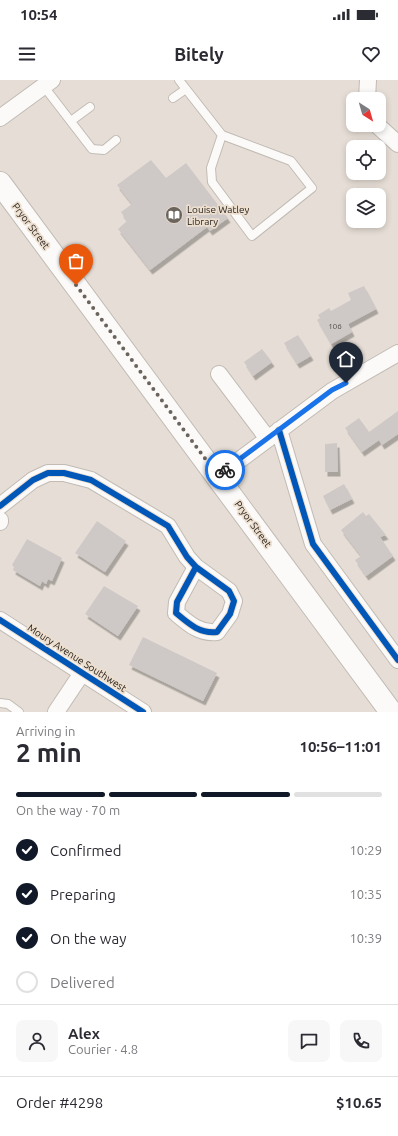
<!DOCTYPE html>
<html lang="en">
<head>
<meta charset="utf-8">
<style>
	body { margin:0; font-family:Ubuntu,sans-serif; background:#f7f7f7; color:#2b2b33; height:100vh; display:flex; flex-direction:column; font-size:15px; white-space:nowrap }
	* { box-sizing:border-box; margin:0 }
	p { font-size:13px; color:#7c7c81 }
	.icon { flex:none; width:22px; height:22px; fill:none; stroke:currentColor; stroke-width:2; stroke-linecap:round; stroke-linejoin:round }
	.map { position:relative; height:632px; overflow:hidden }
	.sheet { display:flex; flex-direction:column; background:#fff; flex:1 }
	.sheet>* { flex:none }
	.needle { width:26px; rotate:143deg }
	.buttons { position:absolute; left:346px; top:12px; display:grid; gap:8px }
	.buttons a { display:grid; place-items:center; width:40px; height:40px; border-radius:8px; background:#fff; box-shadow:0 2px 6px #0003; font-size:20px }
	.pin { position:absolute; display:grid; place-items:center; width:34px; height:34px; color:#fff; margin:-41px -17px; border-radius:50% 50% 50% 0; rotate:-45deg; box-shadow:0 0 4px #0007 }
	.pin .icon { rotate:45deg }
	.courier { position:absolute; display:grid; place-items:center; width:40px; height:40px; margin:-20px; border:3px solid #1a73e8; border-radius:50%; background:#fff; color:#222; box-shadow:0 1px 5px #0007 }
	.headline em { font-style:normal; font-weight:700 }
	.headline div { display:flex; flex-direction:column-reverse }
	.headline { display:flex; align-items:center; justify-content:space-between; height:68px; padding:0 16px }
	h1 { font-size:26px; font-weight:700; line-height:30px }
	.bar { display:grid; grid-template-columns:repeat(4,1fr); gap:6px 4px; align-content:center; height:48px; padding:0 16px }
	.bar i { height:5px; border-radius:3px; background:#e1e1e2 }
	.bar .current { background:#111827 }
	.bar p { grid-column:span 4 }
	.line { display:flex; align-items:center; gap:10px; padding:0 16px; border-top:1px solid #e1e1e2 }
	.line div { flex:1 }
	.round { display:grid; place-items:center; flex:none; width:42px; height:42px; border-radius:8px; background:#f7f7f7 }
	ol { padding:0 16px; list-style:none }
	li { display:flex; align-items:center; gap:12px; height:44px }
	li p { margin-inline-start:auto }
	li .icon { padding:4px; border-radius:50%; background:#111827; color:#fff; stroke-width:4 }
	li:last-child { color:#7c7c81 }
	li i { width:22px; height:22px; border:2px solid #e1e1e2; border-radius:50% }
	.status { display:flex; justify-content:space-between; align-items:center; height:28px; padding:0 20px; background:#fff; direction:ltr }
	.status svg { height:11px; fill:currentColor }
	header { display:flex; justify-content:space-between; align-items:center; height:52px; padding:0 16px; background:#fff; font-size:18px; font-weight:700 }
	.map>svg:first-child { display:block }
	.building { fill:#cec8c7; filter:url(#shadow) }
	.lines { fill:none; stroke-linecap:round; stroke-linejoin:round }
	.service-casing { stroke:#c1bbb4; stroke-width:10 }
	.minor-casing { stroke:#c1bbb4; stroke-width:18 }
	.secondary-casing { stroke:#c1bbb4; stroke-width:24 }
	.service { stroke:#fbfaf9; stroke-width:8 }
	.minor { stroke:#fbfaf9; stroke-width:16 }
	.secondary { stroke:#fbfaf9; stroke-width:22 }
	.cycleway-casing { stroke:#eddfcf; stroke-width:8 }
	.cycleway { stroke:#0057b8; stroke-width:6 }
	.done { stroke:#6a645d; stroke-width:4; stroke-dasharray:0 7.2 }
	.route { stroke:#1a73e8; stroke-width:5 }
	.labels { text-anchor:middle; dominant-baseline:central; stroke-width:3.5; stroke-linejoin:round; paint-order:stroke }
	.number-label { font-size:8px; fill:#514c47 }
	.poi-label { font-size:10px; fill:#27221c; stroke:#eddfcf; text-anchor:start }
	.street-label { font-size:10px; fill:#27221c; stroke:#eddfcf }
</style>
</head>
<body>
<div class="status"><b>10:54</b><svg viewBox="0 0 49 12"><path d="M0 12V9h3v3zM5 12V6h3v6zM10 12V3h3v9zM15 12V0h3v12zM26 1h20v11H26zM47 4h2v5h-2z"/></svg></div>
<header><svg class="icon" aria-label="menu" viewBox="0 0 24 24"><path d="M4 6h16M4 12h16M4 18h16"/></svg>Bitely<svg class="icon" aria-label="heart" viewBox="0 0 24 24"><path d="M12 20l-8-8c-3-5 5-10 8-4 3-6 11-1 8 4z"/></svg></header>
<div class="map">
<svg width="398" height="632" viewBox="0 0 398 632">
	<defs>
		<filter id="shadow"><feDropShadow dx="2.5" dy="4.5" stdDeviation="0" flood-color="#0004"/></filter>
	</defs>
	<rect width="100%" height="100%" fill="#e6ded6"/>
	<path class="building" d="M 151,80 L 166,98 L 186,83 L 228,138 L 210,151 L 207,147 L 150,190 L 118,149 L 127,141 L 121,132 L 132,124 L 117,105 Z
		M 364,206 L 376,229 L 348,244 L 352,252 L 331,264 L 317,240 L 320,238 L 318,235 L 329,228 L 331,231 L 351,220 L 348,213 Z
		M 298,255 L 311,276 L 297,284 L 284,263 Z
		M 262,269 L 272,282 L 253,296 L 244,282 Z
		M 398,331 L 398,354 L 382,365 L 379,360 L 362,372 L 345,348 L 359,338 L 369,352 Z
		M 337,363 L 338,392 L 325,392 L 325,364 Z
		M 344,404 L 352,419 L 330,430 L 323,416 Z
		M 363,432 L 366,436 L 369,434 L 386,455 L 380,457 L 393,476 L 366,496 L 355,480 L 361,476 L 341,450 Z
		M 97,441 L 126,461 L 105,492 L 75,473 Z
		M 27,459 L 62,478 L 52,501 L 48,499 L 46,504 L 42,501 L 40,506 L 13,490 L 14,487 L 12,485 Z
		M 104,506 L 138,526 L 118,556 L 85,534 Z
		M 143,557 L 217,593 L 203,621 L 129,585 Z"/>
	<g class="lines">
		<g class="service-casing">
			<path id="service" d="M 179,0 L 186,9
				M 42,4 L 92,69 L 104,70 L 116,60
				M 173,18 L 186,9 L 222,55 L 291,81 L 312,108 L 252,156 L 212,102 L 211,88 L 222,55
				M 71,41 L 90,27
				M 0,623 L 8,624 L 19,632"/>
		</g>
		<g class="minor-casing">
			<path id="minor" d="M 367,19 L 368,0
				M 0,38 L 52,0
				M 377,45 L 398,64
				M 219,294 L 268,359
				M 279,350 L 313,464 L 398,580
				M 218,396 L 332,311 L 398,273
				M 0,426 L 33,400 L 48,393 L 64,393 L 91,400 L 168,446 L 187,477 L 196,487 L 229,511 L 234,521 L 230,534 L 217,552 C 200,554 189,544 176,533 L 177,522 L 196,487
				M 0,440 L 0,442
				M 0,540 L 143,632
				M 56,632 L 82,593"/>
		</g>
		<g class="secondary-casing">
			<path id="secondary" d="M 0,103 L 391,632"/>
		</g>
		<use href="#service" class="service"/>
		<use href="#minor" class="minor"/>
		<use href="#secondary" class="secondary"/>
		<g class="cycleway-casing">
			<path id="cycleway" d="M 279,350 L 313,464 L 398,580
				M 0,426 L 33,400 L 48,393 L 64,393 L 91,400 L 168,446 L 187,477 L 196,487 L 229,511 L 234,521 L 230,534 L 217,552 C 200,554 189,544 176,533 L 177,522 L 196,487
				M 0,540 L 143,632"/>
		</g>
		<use href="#cycleway" class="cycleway"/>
	</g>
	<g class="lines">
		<path class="done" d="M 76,205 L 218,396 L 225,390"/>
		<path class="route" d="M 225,390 L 332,310 L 346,303"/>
	</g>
	<defs>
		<g id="library-disc" transform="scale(0.9)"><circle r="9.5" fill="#6a645d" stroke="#eddfcf"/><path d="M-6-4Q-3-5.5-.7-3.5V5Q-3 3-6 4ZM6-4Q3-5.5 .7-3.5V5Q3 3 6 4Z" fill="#fff"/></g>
	</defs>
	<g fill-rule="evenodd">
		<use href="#library-disc" x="174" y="135"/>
	</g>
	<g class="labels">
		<g class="number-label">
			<text x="335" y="246">106</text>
		</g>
		<g class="poi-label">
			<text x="187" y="129">Louise Watley<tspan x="187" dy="12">Library</tspan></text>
		</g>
		<g class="street-label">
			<text transform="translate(31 146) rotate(53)">Pryor Street</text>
			<text transform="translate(253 444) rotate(54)">Pryor Street</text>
			<text transform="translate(77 578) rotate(33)">Moury Avenue Southwest</text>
		</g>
	</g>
</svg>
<div class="buttons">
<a><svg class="needle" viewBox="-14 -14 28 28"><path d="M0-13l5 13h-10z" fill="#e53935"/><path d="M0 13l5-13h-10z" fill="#7c7c81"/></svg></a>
<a><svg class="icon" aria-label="locate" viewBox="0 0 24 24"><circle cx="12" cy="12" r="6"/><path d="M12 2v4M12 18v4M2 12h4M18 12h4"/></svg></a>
<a><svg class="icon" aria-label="layers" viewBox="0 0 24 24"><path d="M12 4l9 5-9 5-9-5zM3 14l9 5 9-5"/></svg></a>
</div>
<div class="pin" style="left:76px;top:205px;background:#ea580c"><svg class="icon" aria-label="bag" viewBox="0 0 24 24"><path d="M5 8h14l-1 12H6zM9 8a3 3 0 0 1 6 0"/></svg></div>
<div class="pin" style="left:346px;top:303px;background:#1f2937"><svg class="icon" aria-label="home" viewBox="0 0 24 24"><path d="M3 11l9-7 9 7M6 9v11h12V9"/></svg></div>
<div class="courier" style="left:225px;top:390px"><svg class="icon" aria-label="bike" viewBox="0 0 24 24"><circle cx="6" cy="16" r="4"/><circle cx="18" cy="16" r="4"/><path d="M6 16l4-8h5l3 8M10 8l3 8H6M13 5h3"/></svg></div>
</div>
<section class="sheet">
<div class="headline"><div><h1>2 min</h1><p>Arriving in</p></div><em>10:56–11:01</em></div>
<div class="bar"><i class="current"></i><i class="current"></i><i class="current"></i><i></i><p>On the way · 70 m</p></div>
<ol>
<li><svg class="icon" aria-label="check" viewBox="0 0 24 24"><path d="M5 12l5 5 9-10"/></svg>Confirmed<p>10:29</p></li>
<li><svg class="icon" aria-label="check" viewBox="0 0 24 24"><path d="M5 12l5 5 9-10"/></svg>Preparing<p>10:35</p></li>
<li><svg class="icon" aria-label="check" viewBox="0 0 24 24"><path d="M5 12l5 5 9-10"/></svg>On the way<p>10:39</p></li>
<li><i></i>Delivered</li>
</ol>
<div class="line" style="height:72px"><a class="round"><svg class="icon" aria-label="person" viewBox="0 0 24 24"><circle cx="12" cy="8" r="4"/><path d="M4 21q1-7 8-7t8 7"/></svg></a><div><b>Alex</b><p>Courier · 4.8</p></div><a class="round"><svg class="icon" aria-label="chat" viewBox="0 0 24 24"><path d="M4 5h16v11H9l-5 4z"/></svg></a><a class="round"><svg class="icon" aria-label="phone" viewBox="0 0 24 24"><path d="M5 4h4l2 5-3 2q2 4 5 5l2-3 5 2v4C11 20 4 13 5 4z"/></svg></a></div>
<div class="line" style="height:52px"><div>Order #4298</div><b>$10.65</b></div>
</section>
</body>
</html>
